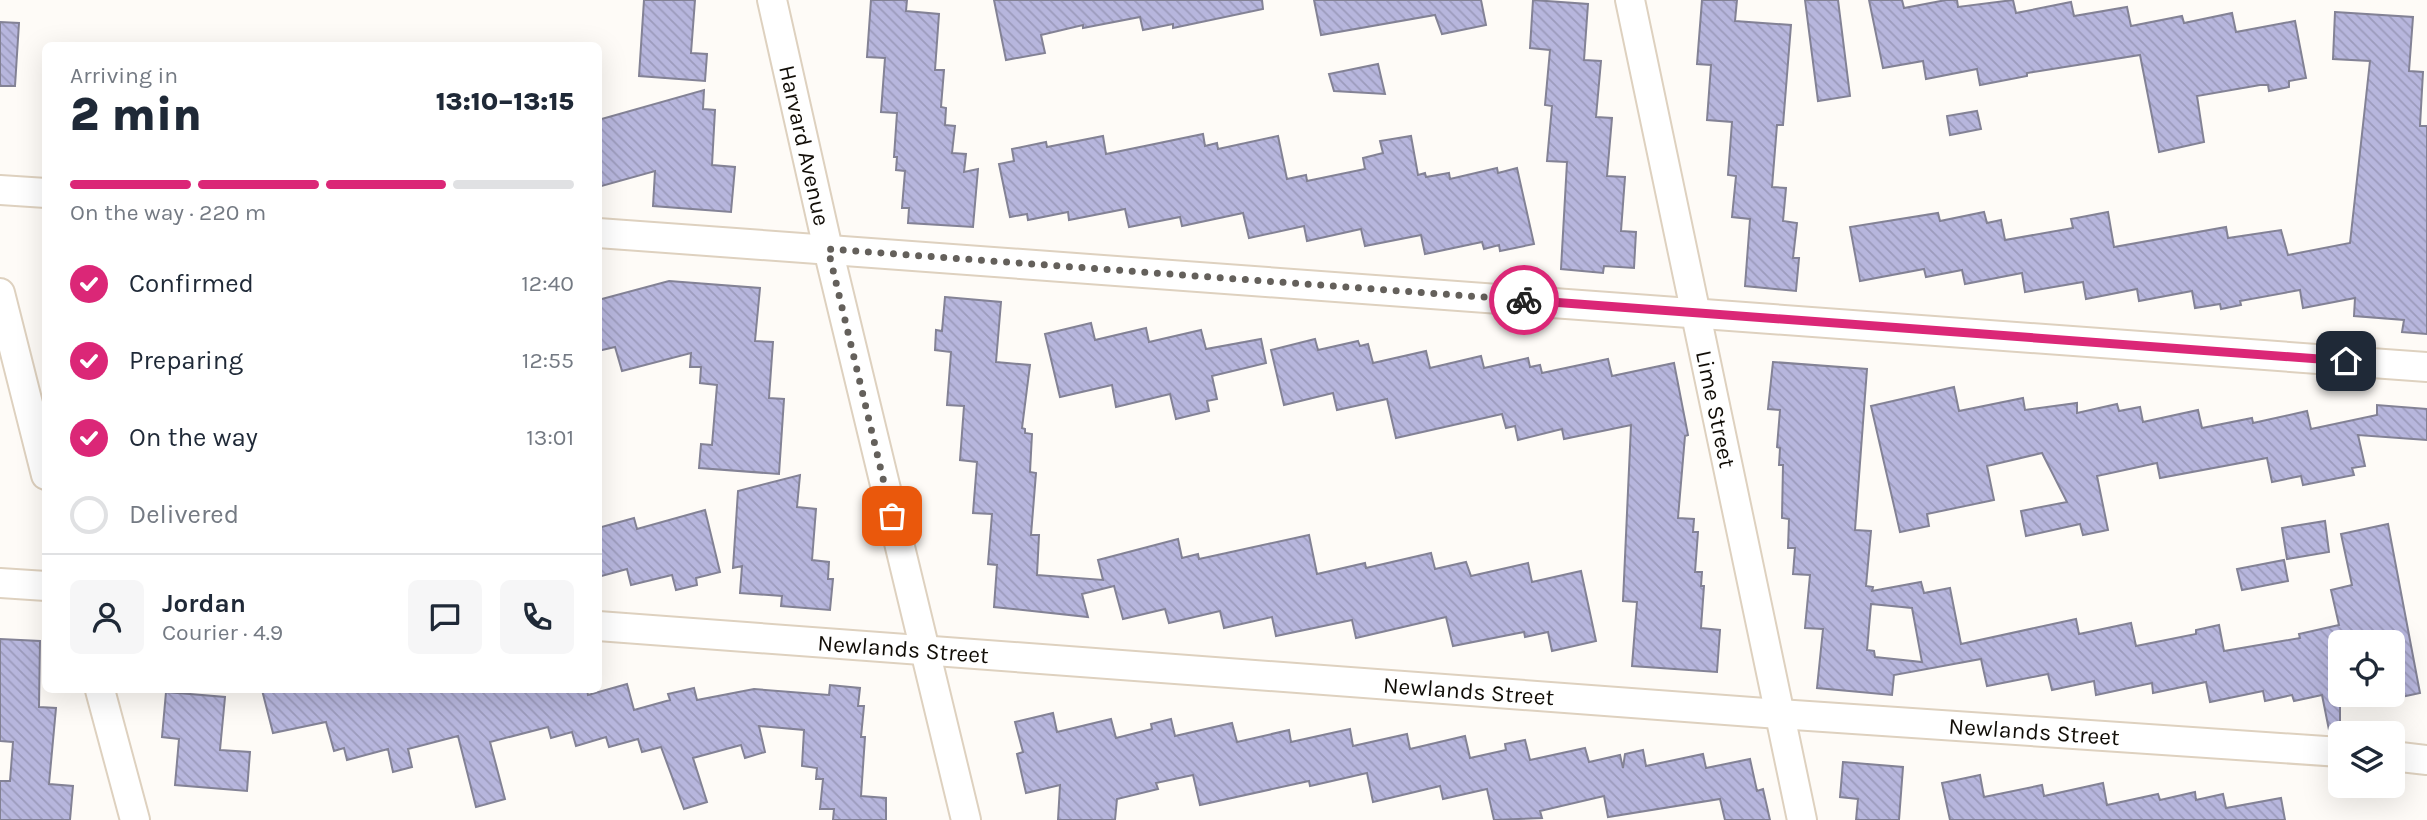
<!DOCTYPE html>
<html lang="en">
<head>
<meta charset="utf-8">
<style>
	body { margin:0; font-family:Karla,sans-serif; background:#f6f6f7; color:#1f2937; height:100vh; display:flex; flex-direction:column; font-size:26px; white-space:nowrap }
	* { box-sizing:border-box; margin:0 }
	p { font-size:23px; color:#747a83 }
	.icon { flex:none; width:38px; height:38px; fill:none; stroke:currentColor; stroke-width:2; stroke-linecap:round; stroke-linejoin:round }
	.map { position:relative; flex:1; overflow:hidden }
	.panel { position:absolute; left:42px; top:42px; width:560px; height:651px; display:flex; flex-direction:column; background:#fff; border-radius:10px; box-shadow:0 7px 28px #0002 }
	.panel>* { flex:none }
	.tools { position:absolute; left:2328px; top:630px; display:grid; gap:14px }
	.tools a { display:grid; place-items:center; width:77px; height:77px; border-radius:10px; background:#fff; box-shadow:0 7px 28px #0002; font-size:35px }
	.pin { position:absolute; display:grid; place-items:center; width:60px; height:60px; color:#fff; margin:-30px; border-radius:14px; box-shadow:0 4px 10px #0006 }
	.courier { position:absolute; display:grid; place-items:center; width:70px; height:70px; margin:-35px; border:5px solid #db2777; border-radius:50%; background:#fff; color:#222; box-shadow:0 2px 9px #0007 }
	.summary em { font-style:normal; font-weight:800 }
	.summary div { display:flex; flex-direction:column-reverse }
	.summary { display:flex; align-items:center; justify-content:space-between; height:119px; padding:0 28px }
	h1 { font-size:46px; font-weight:800; line-height:52px }
	.bar { display:grid; grid-template-columns:repeat(4,1fr); gap:10px 7px; align-content:center; height:84px; padding:0 28px }
	.bar i { height:9px; border-radius:5px; background:#e0e1e3 }
	.bar .selected { background:#db2777 }
	.bar p { grid-column:span 4 }
	.line { display:flex; align-items:center; gap:18px; padding:0 28px; border-top:2px solid #e0e1e3 }
	.line div { flex:1 }
	.round { display:grid; place-items:center; flex:none; width:74px; height:74px; border-radius:10px; background:#f6f6f7 }
	ol { padding:0 28px; list-style:none }
	li { display:flex; align-items:center; gap:21px; height:77px }
	li p { margin-inline-start:auto }
	li .icon { padding:7px; border-radius:50%; background:#db2777; color:#fff; stroke-width:4 }
	li:last-child { color:#747a83 }
	li i { width:38px; height:38px; border:4px solid #e0e1e3; border-radius:50% }
	.map>svg:first-child { display:block }
	.building { fill:url(#building-back-hatch); stroke:#838295; stroke-width:2; fill-rule:evenodd }
	.lines { fill:none; stroke-linecap:round; stroke-linejoin:round }
	.minor-casing { stroke:#ded1bf; stroke-width:32 }
	.minor { stroke:#fff; stroke-width:28 }
	.done { stroke:#64605b; stroke-width:7; stroke-dasharray:0 12.6 }
	.route { stroke:#db2777; stroke-width:9 }
	.labels { text-anchor:middle; dominant-baseline:central; stroke-width:5; stroke-linejoin:round; paint-order:stroke }
	.street-label { font-size:23px; fill:#110d07; stroke:#fff }
</style>
</head>
<body>
<div class="map">
<svg width="2427" height="820" viewBox="0 0 2427 820">
	<defs>
		<pattern id="building-back-hatch" width="6" height="6" patternUnits="userSpaceOnUse" patternTransform="scale(1.75)"><rect width="6" height="6" fill="#b7b6dd"/><path d="M-1 5l2 2M0 0l6 6M5-1l2 2" fill="none" stroke="#9c9bbc"/></pattern>
	</defs>
	<rect width="100%" height="100%" fill="#fefbf7"/>
	<path class="building" d="M 644,0 L 695,0 L 691,53 L 707,54 L 705,81 L 639,76 Z
		M 871,0 L 907,0 L 906,11 L 939,14 L 935,70 L 944,70 L 941,107 L 946,108 L 945,125 L 955,126 L 952,153 L 966,154 L 964,172 L 978,169 L 973,227 L 908,223 L 909,208 L 902,208 L 905,171 L 896,170 L 897,157 L 894,157 L 897,113 L 881,112 L 885,58 L 867,57 Z
		M 994,0 L 1262,0 L 1263,9 L 1173,28 L 1173,24 L 1143,30 L 1140,17 L 1083,28 L 1083,25 L 1041,35 L 1045,53 L 1006,60 Z
		M 1314,0 L 1481,0 L 1486,25 L 1442,34 L 1435,15 L 1321,35 Z
		M 1533,0 L 1588,4 L 1584,60 L 1601,61 L 1596,117 L 1612,118 L 1607,176 L 1625,177 L 1621,231 L 1636,232 L 1634,268 L 1604,266 L 1603,273 L 1561,269 L 1567,162 L 1547,161 L 1552,106 L 1545,105 L 1550,50 L 1530,48 Z
		M 1702,0 L 1737,0 L 1735,21 L 1791,25 L 1783,125 L 1777,125 L 1772,187 L 1786,188 L 1783,221 L 1797,223 L 1793,258 L 1799,258 L 1796,291 L 1745,286 L 1750,219 L 1732,217 L 1736,176 L 1728,175 L 1732,122 L 1707,120 L 1711,65 L 1697,64 Z
		M 1805,0 L 1838,0 L 1850,96 L 1818,101 Z
		M 1869,0 L 1902,0 L 1904,8 L 1946,0 L 1957,0 L 1958,7 L 2013,0 L 2016,13 L 2071,2 L 2074,16 L 2127,7 L 2131,26 L 2182,16 L 2184,23 L 2232,13 L 2236,32 L 2295,21 L 2306,78 L 2289,81 L 2289,87 L 2269,91 L 2268,85 L 2260,85 L 2197,96 L 2204,142 L 2159,152 L 2140,55 L 2027,73 L 2027,76 L 1980,85 L 1977,69 L 1926,79 L 1923,61 L 1883,68 Z
		M 2335,12 L 2413,17 L 2409,71 L 2423,72 L 2420,126 L 2427,126 L 2427,334 L 2402,332 L 2404,320 L 2354,316 L 2355,298 L 2303,308 L 2300,290 L 2240,301 L 2241,305 L 2221,309 L 2220,304 L 2195,308 L 2192,291 L 2139,301 L 2137,289 L 2086,299 L 2083,282 L 2025,292 L 2022,273 L 1965,284 L 1962,270 L 1926,277 L 1924,269 L 1860,281 L 1850,227 L 1938,213 L 1940,221 L 1984,212 L 1987,223 L 2001,220 L 2005,240 L 2073,228 L 2071,219 L 2108,212 L 2114,247 L 2226,227 L 2228,238 L 2281,230 L 2288,255 L 2350,243 L 2370,61 L 2333,59 Z
		M 0,22 L 19,23 L 15,86 L 0,86 Z
		M 1378,64 L 1385,94 L 1334,91 L 1329,74 Z
		M 704,90 L 703,109 L 715,110 L 712,165 L 735,167 L 731,212 L 653,206 L 655,171 L 598,187 L 598,120 Z
		M 1977,111 L 1981,129 L 1950,135 L 1947,116 Z
		M 1203,134 L 1205,146 L 1217,143 L 1218,149 L 1278,136 L 1287,179 L 1306,175 L 1307,181 L 1365,169 L 1363,158 L 1383,153 L 1380,141 L 1411,136 L 1418,175 L 1425,173 L 1426,177 L 1449,173 L 1450,179 L 1497,168 L 1498,173 L 1517,168 L 1534,244 L 1500,251 L 1499,245 L 1484,249 L 1482,242 L 1425,254 L 1421,235 L 1365,246 L 1361,229 L 1307,241 L 1304,226 L 1249,238 L 1243,213 L 1182,226 L 1180,217 L 1129,227 L 1125,209 L 1069,220 L 1068,212 L 1028,220 L 1027,214 L 1010,217 L 999,164 L 1014,161 L 1012,149 L 1046,142 L 1047,147 L 1103,136 L 1106,154 Z
		M 669,281 L 760,288 L 755,341 L 773,342 L 769,398 L 784,399 L 779,474 L 699,468 L 701,444 L 712,445 L 717,385 L 700,383 L 701,367 L 690,367 L 691,353 L 622,371 L 615,347 L 598,351 L 598,300 Z
		M 945,297 L 1001,302 L 996,362 L 1030,365 L 1022,428 L 1025,429 L 1025,433 L 1032,434 L 1030,472 L 1036,473 L 1031,535 L 1039,535 L 1037,575 L 1103,580 L 1098,560 L 1178,539 L 1182,558 L 1198,554 L 1199,559 L 1309,535 L 1317,574 L 1365,563 L 1366,568 L 1431,553 L 1435,569 L 1466,562 L 1471,576 L 1528,563 L 1532,582 L 1581,571 L 1596,641 L 1552,651 L 1548,632 L 1525,637 L 1524,632 L 1453,646 L 1446,617 L 1356,638 L 1352,620 L 1276,636 L 1272,617 L 1224,628 L 1220,611 L 1169,623 L 1165,609 L 1123,619 L 1114,586 L 1082,594 L 1088,617 L 994,607 L 997,565 L 988,564 L 992,514 L 973,513 L 977,462 L 960,460 L 964,406 L 947,405 L 951,352 L 935,350 L 936,330 L 942,331 Z
		M 1091,323 L 1095,340 L 1146,328 L 1149,342 L 1201,330 L 1206,349 L 1261,339 L 1266,363 L 1212,376 L 1217,399 L 1207,401 L 1209,411 L 1176,419 L 1170,394 L 1116,407 L 1112,385 L 1060,397 L 1045,334 Z
		M 1315,339 L 1318,350 L 1358,341 L 1360,346 L 1368,344 L 1373,363 L 1426,351 L 1430,368 L 1481,356 L 1484,368 L 1528,358 L 1530,367 L 1540,365 L 1542,373 L 1608,359 L 1612,376 L 1674,363 L 1688,435 L 1685,436 L 1678,518 L 1694,519 L 1693,532 L 1698,532 L 1695,572 L 1702,572 L 1701,586 L 1704,586 L 1701,628 L 1720,630 L 1717,672 L 1632,666 L 1637,602 L 1623,601 L 1631,425 L 1564,439 L 1562,429 L 1518,440 L 1515,426 L 1506,428 L 1502,414 L 1396,438 L 1387,399 L 1337,410 L 1333,393 L 1284,405 L 1271,350 Z
		M 1773,362 L 1867,369 L 1855,530 L 1871,531 L 1866,586 L 1873,587 L 1872,591 L 1921,582 L 1924,593 L 1950,588 L 1961,644 L 2076,619 L 2079,634 L 2131,623 L 2136,646 L 2196,634 L 2196,630 L 2219,625 L 2224,651 L 2300,638 L 2299,634 L 2339,625 L 2331,590 L 2352,585 L 2341,534 L 2388,524 L 2420,693 L 2392,699 L 2392,642 L 2340,642 L 2340,735 L 2330,735 L 2322,695 L 2294,701 L 2292,695 L 2265,701 L 2263,691 L 2210,702 L 2206,682 L 2153,693 L 2152,683 L 2096,695 L 2094,681 L 2052,690 L 2048,674 L 1987,686 L 1981,659 L 1894,675 L 1892,695 L 1817,688 L 1823,629 L 1805,628 L 1810,575 L 1793,574 L 1795,548 L 1788,548 L 1789,519 L 1782,518 L 1783,465 L 1779,465 L 1780,448 L 1777,447 L 1780,410 L 1768,409 ZM 1871,604 L 1912,608 L 1922,662 L 1875,657 L 1874,651 L 1867,650 Z
		M 1954,387 L 1959,411 L 2023,398 L 2025,410 L 2077,403 L 2077,413 L 2117,404 L 2119,411 L 2140,407 L 2143,422 L 2198,410 L 2202,428 L 2252,418 L 2253,423 L 2307,411 L 2311,429 L 2377,415 L 2377,405 L 2427,409 L 2427,440 L 2358,435 L 2365,466 L 2352,468 L 2354,475 L 2303,485 L 2301,476 L 2272,482 L 2267,458 L 2160,478 L 2157,463 L 2097,476 L 2108,530 L 2083,535 L 2080,524 L 2026,536 L 2021,511 L 2067,502 L 2042,453 L 1987,466 L 1994,500 L 1927,514 L 1929,526 L 1900,532 L 1871,406 Z
		M 800,475 L 797,507 L 816,509 L 812,560 L 829,562 L 828,579 L 833,579 L 830,610 L 781,606 L 782,596 L 740,593 L 742,566 L 733,568 L 738,491 Z
		M 705,510 L 720,572 L 696,578 L 697,585 L 676,590 L 672,575 L 631,585 L 627,569 L 598,577 L 598,528 L 634,518 L 637,529 Z
		M 2325,521 L 2329,552 L 2287,559 L 2282,528 Z
		M 2284,560 L 2288,581 L 2242,590 L 2237,569 Z
		M 0,639 L 40,641 L 39,707 L 56,708 L 49,784 L 73,786 L 70,820 L 0,820 L 0,781 L 10,781 L 13,742 L 0,741 Z
		M 627,684 L 634,710 L 670,700 L 668,694 L 694,688 L 697,700 L 754,689 L 829,695 L 830,685 L 860,688 L 858,706 L 864,706 L 861,737 L 865,737 L 861,796 L 886,798 L 886,820 L 833,820 L 834,809 L 820,809 L 823,779 L 816,779 L 817,768 L 802,766 L 804,730 L 759,726 L 765,752 L 745,758 L 741,745 L 693,758 L 707,802 L 684,809 L 661,747 L 642,752 L 638,739 L 609,747 L 606,737 L 576,746 L 572,732 L 551,738 L 548,727 L 490,742 L 505,799 L 476,807 L 458,736 L 408,749 L 412,767 L 393,772 L 388,749 L 347,760 L 344,748 L 334,751 L 326,722 L 273,733 L 262,690 L 587,690 L 588,695 Z
		M 166,692 L 225,697 L 220,750 L 250,752 L 247,791 L 175,785 L 179,739 L 162,737 Z
		M 1053,713 L 1057,732 L 1111,719 L 1116,738 L 1152,729 L 1151,724 L 1171,719 L 1175,736 L 1232,723 L 1237,742 L 1289,730 L 1291,742 L 1350,729 L 1353,746 L 1407,734 L 1410,749 L 1465,736 L 1470,758 L 1506,750 L 1505,744 L 1525,740 L 1530,760 L 1585,748 L 1589,762 L 1620,755 L 1623,768 L 1625,754 L 1643,750 L 1646,766 L 1703,754 L 1706,768 L 1750,759 L 1757,791 L 1763,789 L 1770,820 L 1725,820 L 1720,799 L 1608,817 L 1604,796 L 1540,811 L 1542,818 L 1494,820 L 1487,789 L 1443,799 L 1440,786 L 1373,802 L 1367,773 L 1310,786 L 1309,781 L 1200,805 L 1193,775 L 1156,783 L 1158,789 L 1117,799 L 1115,820 L 1058,820 L 1060,785 L 1026,793 L 1017,754 L 1023,752 L 1015,722 Z
		M 1843,762 L 1903,767 L 1899,820 L 1856,820 L 1858,799 L 1840,797 Z
		M 1980,775 L 1984,797 L 2042,785 L 2044,796 L 2103,783 L 2107,805 L 2158,794 L 2160,800 L 2195,792 L 2196,800 L 2223,794 L 2226,808 L 2281,798 L 2285,820 L 1950,820 L 1942,783 Z"/>
	<g class="lines">
		<g class="minor-casing">
			<g id="minor">
				<path id="s1" d="M 772,0 L 828,249 L 966,820"/>
				<path id="s2" d="M 1630,0 L 1802,820"/>
				<path d="M 0,190 L 46,193"/>
				<path d="M 598,233 L 2427,367"/>
				<path d="M 0,293 L 46,475"/>
				<path d="M 0,583 L 46,586"/>
				<path id="s3" d="M 598,626 L 1779,714 L 2340,752"/>
				<path d="M 100,690 L 135,820"/>
				<path d="M 2392,756 L 2427,760"/>
			</g>
		</g>
		<use href="#minor" class="minor"/>
	</g>
	<g class="lines">
		<path class="done" d="M 892,516 L 828,249 L 1524,300"/>
		<path class="route" d="M 1524,300 L 2346,361"/>
	</g>
	<g class="labels">
		<g class="street-label">
			<text stroke="none"><textPath href="#s1" startOffset="149">Harvard Avenue</textPath></text>
			<text stroke="none"><textPath href="#s2" startOffset="418">Lime Street</textPath></text>
			<text stroke="none"><textPath href="#s3" startOffset="306">Newlands Street</textPath></text>
			<text stroke="none"><textPath href="#s3" startOffset="873">Newlands Street</textPath></text>
			<text stroke="none"><textPath href="#s3" startOffset="1440">Newlands Street</textPath></text>
		</g>
	</g>
</svg>
<div class="tools">
<a><svg class="icon" aria-label="locate" viewBox="0 0 24 24"><circle cx="12" cy="12" r="6"/><path d="M12 2v4M12 18v4M2 12h4M18 12h4"/></svg></a>
<a><svg class="icon" aria-label="layers" viewBox="0 0 24 24"><path d="M12 4l9 5-9 5-9-5zM3 14l9 5 9-5"/></svg></a>
</div>
<div class="pin" style="left:892px;top:516px;background:#ea580c"><svg class="icon" aria-label="bag" viewBox="0 0 24 24"><path d="M5 8h14l-1 12H6zM9 8a3 3 0 0 1 6 0"/></svg></div>
<div class="pin" style="left:2346px;top:361px;background:#1f2937"><svg class="icon" aria-label="home" viewBox="0 0 24 24"><path d="M3 11l9-7 9 7M6 9v11h12V9"/></svg></div>
<div class="courier" style="left:1524px;top:300px"><svg class="icon" aria-label="bike" viewBox="0 0 24 24"><circle cx="6" cy="16" r="4"/><circle cx="18" cy="16" r="4"/><path d="M6 16l4-8h5l3 8M10 8l3 8H6M13 5h3"/></svg></div>
<section class="panel">
<div class="summary"><div><h1>2 min</h1><p>Arriving in</p></div><em>13:10–13:15</em></div>
<div class="bar"><i class="selected"></i><i class="selected"></i><i class="selected"></i><i></i><p>On the way · 220 m</p></div>
<ol>
<li><svg class="icon" aria-label="check" viewBox="0 0 24 24"><path d="M5 12l5 5 9-10"/></svg>Confirmed<p>12:40</p></li>
<li><svg class="icon" aria-label="check" viewBox="0 0 24 24"><path d="M5 12l5 5 9-10"/></svg>Preparing<p>12:55</p></li>
<li><svg class="icon" aria-label="check" viewBox="0 0 24 24"><path d="M5 12l5 5 9-10"/></svg>On the way<p>13:01</p></li>
<li><i></i>Delivered</li>
</ol>
<div class="line" style="height:126px"><a class="round"><svg class="icon" aria-label="person" viewBox="0 0 24 24"><circle cx="12" cy="8" r="4"/><path d="M4 21q1-7 8-7t8 7"/></svg></a><div><b>Jordan</b><p>Courier · 4.9</p></div><a class="round"><svg class="icon" aria-label="chat" viewBox="0 0 24 24"><path d="M4 5h16v11H9l-5 4z"/></svg></a><a class="round"><svg class="icon" aria-label="phone" viewBox="0 0 24 24"><path d="M5 4h4l2 5-3 2q2 4 5 5l2-3 5 2v4C11 20 4 13 5 4z"/></svg></a></div>
</section>
</div>
</body>
</html>
